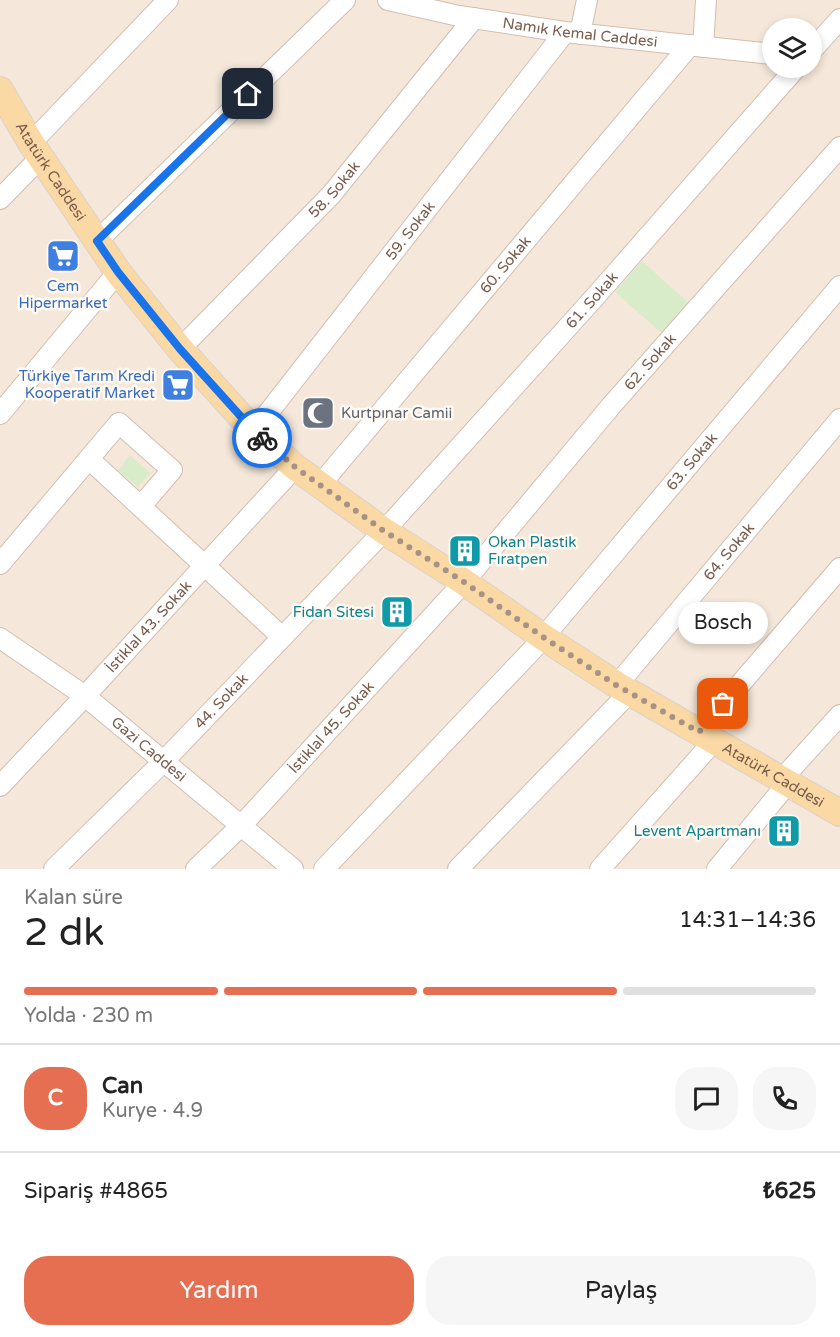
<!DOCTYPE html>
<html lang="tr">
<head>
<meta charset="utf-8">
<style>
	body { margin:0; font-family:"Varela Round",sans-serif; background:#f6f6f6; color:#222; height:100vh; display:flex; flex-direction:column; font-size:22px; white-space:nowrap }
	* { box-sizing:border-box; margin:0 }
	p { font-size:20px; color:#767676 }
	.icon { flex:none; width:33px; height:33px; fill:none; stroke:currentColor; stroke-width:2; stroke-linecap:round; stroke-linejoin:round }
	.map { position:relative; height:869px; overflow:hidden }
	.details { display:flex; flex-direction:column; background:#fff; flex:1 }
	.details>* { flex:none }
	.fabs { position:absolute; left:762px; top:18px; display:grid; gap:12px }
	.fabs a { display:grid; place-items:center; width:60px; height:60px; border-radius:50%; background:#fff; box-shadow:0 3px 9px #0003; font-size:30px }
	.pin { position:absolute; display:grid; place-items:center; width:51px; height:51px; color:#fff; margin:-26px; border-radius:12px; box-shadow:0 3px 9px #0006 }
	.courier { position:absolute; display:grid; place-items:center; width:60px; height:60px; margin:-30px; border:4px solid #1a73e8; border-radius:50%; background:#fff; color:#222; box-shadow:0 2px 8px #0007 }
	.bubble { position:absolute; height:42px; border-radius:21px; background:#fff; box-shadow:0 3px 9px #0003; font-size:20px; font-weight:600; line-height:42px; text-align:center }
	.headline em { font-style:normal; font-weight:600 }
	.headline div { display:flex; flex-direction:column-reverse }
	.headline { display:flex; align-items:center; justify-content:space-between; height:102px; padding:0 24px }
	h1 { font-size:39px; font-weight:600; line-height:45px }
	.bar { display:grid; grid-template-columns:repeat(4,1fr); gap:9px 6px; align-content:center; height:72px; padding:0 24px }
	.bar i { height:8px; border-radius:4px; background:#e0e0e0 }
	.bar .current { background:#e76f51 }
	.bar p { grid-column:span 4 }
	.line { display:flex; align-items:center; gap:15px; padding:0 24px; border-top:2px solid #e0e0e0 }
	.line div { flex:1 }
	.round { display:grid; place-items:center; flex:none; width:63px; height:63px; border-radius:24px; background:#f6f6f6 }
	.action { display:flex; gap:12px; margin-top:auto; padding:12px 24px }
	.action a { flex:1; height:69px; border-radius:24px; background:#e76f51; color:#fff; font-size:24px; font-weight:600; line-height:69px; text-align:center }
	.action a+a { background:#f6f6f6; color:#222 }
	.map>svg:first-child { display:block }
	.residential { fill:#f5e8da; fill-rule:evenodd }
	.green { fill:#d8ecc9 }
	.lines { fill:none; stroke-linecap:round; stroke-linejoin:round }
	.minor-casing { stroke:#d1beb0; stroke-width:22 }
	.major-casing { stroke:#dad1cd; stroke-width:28 }
	.minor { stroke:#fff; stroke-width:20 }
	.major { stroke:#fbd9a5; stroke-width:26 }
	.done { stroke:#a89285; stroke-width:6; stroke-dasharray:0 10.8 }
	.route { stroke:#1a73e8; stroke-width:8 }
	.labels { text-anchor:middle; dominant-baseline:central; stroke-width:5; stroke-linejoin:round; paint-order:stroke }
	.street-label { font-size:15px; fill:#7a5c4d; stroke:#fffaf3 }
	.shop-label { font-size:15px; fill:#366cbe; stroke:#fffaf3 }
	.worship-label { font-size:15px; fill:#5b616d; stroke:#fffaf3; text-anchor:start }
	.culture-label { font-size:15px; fill:#0d838f; stroke:#fffaf3; text-anchor:end }
</style>
</head>
<body>
<div class="map">
<svg width="840" height="869" viewBox="0 0 840 869">
	<rect width="100%" height="100%" fill="#fdf6ec"/>
	<path class="residential" d="M 0,0 L 840,0 L 840,869 L 0,869 ZM 772,28 L 812,28 L 812,68 L 772,68 Z"/>
	<path class="green" d="M 642,261 L 692,306 L 665,336 L 615,292 Z
		M 130,455 L 150,473 L 138,487 L 118,470 Z"/>
	<g class="lines">
		<g class="minor-casing">
			<g id="minor">
				<path id="s1" d="M 388,0 L 459,16 L 565,32 L 772,54"/>
				<path d="M 580,34 L 587,0"/>
				<path d="M 703,47 L 706,0"/>
				<path d="M 812,50 L 840,19"/>
				<path d="M 31,143 L 168,0"/>
				<path d="M 0,199 L 41,157"/>
				<path d="M 97,241 L 345,0"/>
				<path id="s2" d="M 180,349 L 331,195 L 474,18"/>
				<path d="M 0,414 L 118,272"/>
				<path id="s3" d="M 254,431 L 565,32"/>
				<path d="M 89,459 L 282,637"/>
				<path id="s4" d="M 320,485 L 690,45"/>
				<path d="M 0,564 L 119,423 L 172,470 L 141,506"/>
				<path id="s5" d="M 0,638 L 85,696 L 293,869"/>
				<path id="s6" d="M 617,685 L 840,419"/>
				<path d="M 699,732 L 840,568"/>
				<path d="M 781,780 L 840,715"/>
				<path id="s7" d="M 0,786 L 85,696 L 295,467"/>
				<path id="s8" d="M 54,869 L 163,762 L 384,531 L 594,298 L 796,68"/>
				<path id="s9" d="M 196,869 L 241,826 L 464,582 L 611,406 L 840,147"/>
				<path id="s10" d="M 324,869 L 536,646 L 840,286"/>
				<path d="M 458,869 L 630,692"/>
				<path d="M 600,869 L 714,741"/>
				<path d="M 717,869 L 788,783"/>
			</g>
		</g>
		<g class="major-casing">
			<g id="major">
				<path id="s11" d="M 0,90 L 31,143 L 118,272 L 180,349 L 254,431 L 295,467 L 384,531 L 464,582 L 543,637 L 617,685 L 840,813"/>
			</g>
		</g>
		<use href="#minor" class="minor"/>
		<use href="#major" class="major"/>
	</g>
	<g class="lines">
		<path class="done" d="M 262,438 L 295,467 L 384,531 L 464,582 L 543,637 L 616,685 L 699,732 L 723,704"/>
		<path class="route" d="M 248,94 L 97,241 L 118,272 L 180,349 L 254,431 L 262,438"/>
	</g>
	<defs>
		<g id="supermarket-square" transform="scale(1.725)"><rect x="-9" y="-9" width="18" height="18" rx="4" fill="#3f7fe0" stroke="#fffaf3"/><path d="M-6-5.5h2.5l.6 2H6L4.5 2H-2.5L-4.4-4H-6ZM-1.5 3.2a1.3 1.3 0 1 0 .1 0ZM3 3.2a1.3 1.3 0 1 0 .1 0Z" fill="#fff"/></g>
		<g id="mosque-square" transform="scale(1.725)"><rect x="-9" y="-9" width="18" height="18" rx="4" fill="#6b7280" stroke="#fffaf3"/><path d="M3.5-4.9A6 6 0 1 0 3.5 4.9A5 5 0 1 1 3.5-4.9Z" fill="#fff"/></g>
		<g id="building-square" transform="scale(1.725)"><rect x="-9" y="-9" width="18" height="18" rx="4" fill="#0f9aa8" stroke="#fffaf3"/><path d="M-4-6H4V6H1V3H-1V6H-4ZM-2.5-4.3h1.7v1.8h-1.7ZM.8-4.3h1.7v1.8H.8ZM-2.5-1h1.7V.8h-1.7ZM.8-1h1.7V.8H.8Z" fill="#fff"/></g>
	</defs>
	<g fill-rule="evenodd">
		<use href="#supermarket-square" x="63" y="256"/>
		<use href="#supermarket-square" x="178" y="385"/>
		<use href="#mosque-square" x="318" y="413"/>
		<use href="#building-square" x="465" y="551"/>
		<use href="#building-square" x="397" y="612"/>
		<use href="#building-square" x="784" y="831"/>
	</g>
	<g class="labels">
		<g class="street-label">
			<text stroke="none"><textPath href="#s1" startOffset="195">Namık Kemal Caddesi</textPath></text>
			<text stroke="none"><textPath href="#s11" startOffset="96">Atatürk Caddesi</textPath></text>
			<text stroke="none"><textPath href="#s2" startOffset="222">58. Sokak</textPath></text>
			<text stroke="none"><textPath href="#s3" startOffset="254">59. Sokak</textPath></text>
			<text stroke="none"><textPath href="#s4" startOffset="288">60. Sokak</textPath></text>
			<text stroke="none"><textPath href="#s8" startOffset="783">61. Sokak</textPath></text>
			<text stroke="none"><textPath href="#s9" startOffset="681">62. Sokak</textPath></text>
			<text stroke="none"><textPath href="#s10" startOffset="549">63. Sokak</textPath></text>
			<text stroke="none"><textPath href="#s6" startOffset="174">64. Sokak</textPath></text>
			<text stroke="none"><textPath href="#s7" startOffset="218">İstiklal 43. Sokak</textPath></text>
			<text stroke="none"><textPath href="#s8" startOffset="237">44. Sokak</textPath></text>
			<text stroke="none"><textPath href="#s9" startOffset="196">İstiklal 45. Sokak</textPath></text>
			<text stroke="none"><textPath href="#s5" startOffset="186">Gazi Caddesi</textPath></text>
			<text stroke="none"><textPath href="#s11" startOffset="1050">Atatürk Caddesi</textPath></text>
		</g>
		<g class="shop-label">
			<text x="63" y="286">Cem<tspan x="63" dy="17">Hipermarket</tspan></text>
			<text x="155" y="376" text-anchor="end">Türkiye Tarım Kredi<tspan x="155" dy="17">Kooperatif Market</tspan></text>
		</g>
		<g class="worship-label">
			<text x="341" y="413">Kurtpınar Camii</text>
		</g>
		<g class="culture-label">
			<text x="488" y="542" text-anchor="start">Okan Plastik<tspan x="488" dy="17">Fıratpen</tspan></text>
			<text x="374" y="612">Fidan Sitesi</text>
			<text x="761" y="831">Levent Apartmanı</text>
		</g>
	</g>
</svg>
<div class="fabs">
<a><svg class="icon" aria-label="layers" viewBox="0 0 24 24"><path d="M12 4l9 5-9 5-9-5zM3 14l9 5 9-5"/></svg></a>
</div>
<div class="pin" style="left:723px;top:704px;background:#ea580c"><svg class="icon" aria-label="bag" viewBox="0 0 24 24"><path d="M5 8h14l-1 12H6zM9 8a3 3 0 0 1 6 0"/></svg></div>
<div class="pin" style="left:248px;top:94px;background:#1f2937"><svg class="icon" aria-label="home" viewBox="0 0 24 24"><path d="M3 11l9-7 9 7M6 9v11h12V9"/></svg></div>
<div class="courier" style="left:262px;top:438px"><svg class="icon" aria-label="bike" viewBox="0 0 24 24"><circle cx="6" cy="16" r="4"/><circle cx="18" cy="16" r="4"/><path d="M6 16l4-8h5l3 8M10 8l3 8H6M13 5h3"/></svg></div>
<div class="bubble" style="left:678px;top:602px;width:90px">Bosch</div>
</div>
<section class="details">
<div class="headline"><div><h1>2 dk</h1><p>Kalan süre</p></div><em>14:31–14:36</em></div>
<div class="bar"><i class="current"></i><i class="current"></i><i class="current"></i><i></i><p>Yolda · 230 m</p></div>
<div class="line" style="height:108px"><b class="round" style="background:#e76f51;color:#fff">C</b><div><b>Can</b><p>Kurye · 4.9</p></div><a class="round"><svg class="icon" aria-label="chat" viewBox="0 0 24 24"><path d="M4 5h16v11H9l-5 4z"/></svg></a><a class="round"><svg class="icon" aria-label="phone" viewBox="0 0 24 24"><path d="M5 4h4l2 5-3 2q2 4 5 5l2-3 5 2v4C11 20 4 13 5 4z"/></svg></a></div>
<div class="line" style="height:78px"><div>Sipariş #4865</div><b>₺625</b></div>
<div class="action"><a>Yardım</a><a>Paylaş</a></div>
</section>
</body>
</html>
